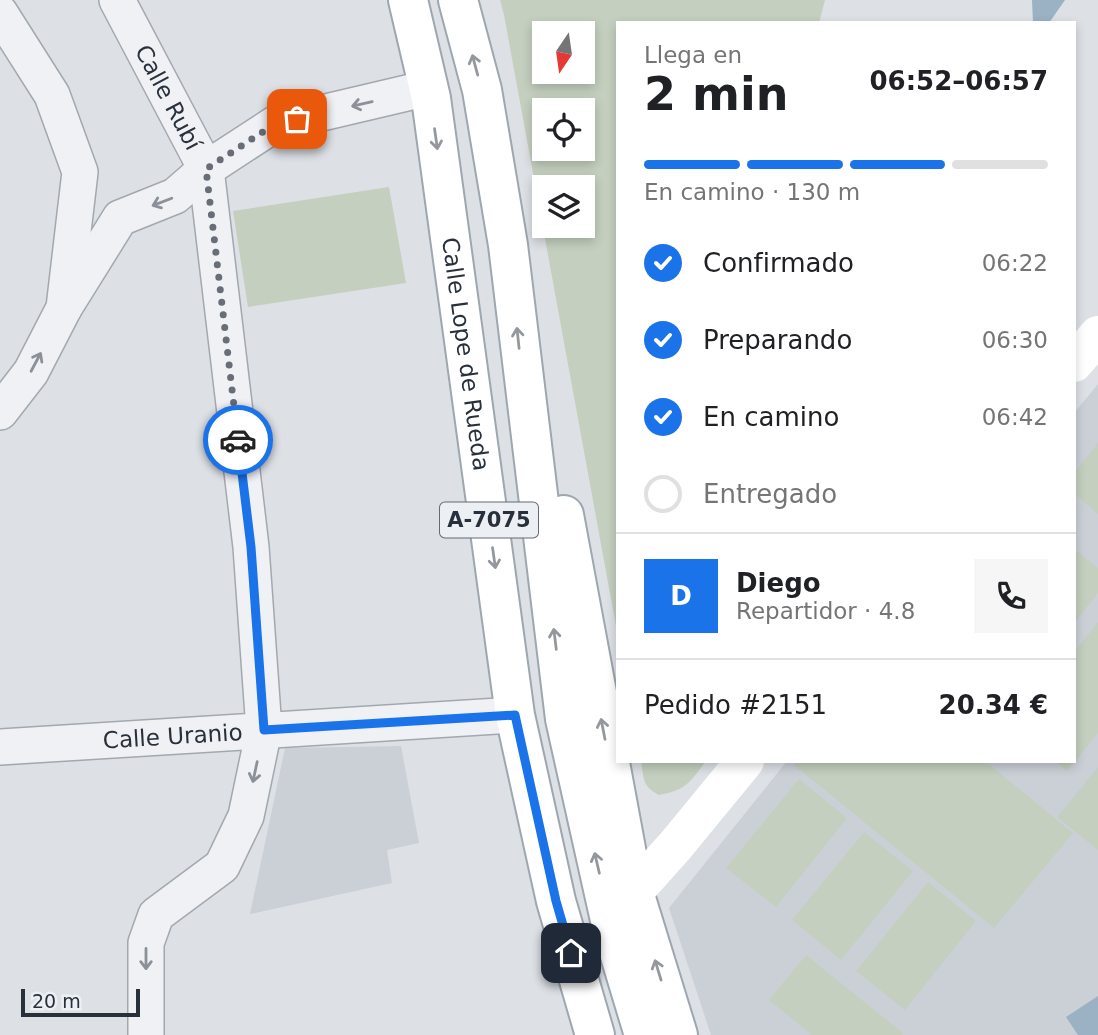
<!DOCTYPE html>
<html lang="es">
<head>
<meta charset="utf-8">
<style>
	body { margin:0; font-family:"DejaVu Sans",sans-serif; background:#f6f6f6; color:#202124; height:100vh; display:flex; flex-direction:column; font-size:26px; white-space:nowrap }
	* { box-sizing:border-box; margin:0 }
	p { font-size:23px; color:#757577 }
	.icon { flex:none; width:38px; height:38px; fill:none; stroke:currentColor; stroke-width:2; stroke-linecap:round; stroke-linejoin:round }
	.map { position:relative; flex:1; overflow:hidden }
	.sheet { position:absolute; left:616px; top:21px; width:460px; height:742px; display:flex; flex-direction:column; background:#fff; border-radius:0px; box-shadow:0 4px 10px #0003 }
	.sheet>* { flex:none }
	.needle { width:46px; rotate:193deg }
	.tools { position:absolute; left:532px; top:21px; display:grid; gap:14px }
	.tools a { display:grid; place-items:center; width:63px; height:63px; border-radius:0px; background:#fff; box-shadow:0 4px 10px #0003; font-size:35px }
	.scale { position:absolute; left:21px; bottom:18px; width:119px; box-sizing:border-box; padding-left:7px; border:4px solid #28303b; border-top:0; font-size:19px; line-height:24px; white-space:nowrap; color:#28303b; -webkit-text-stroke:5px #ecf0f4; paint-order:stroke }
	.pin { position:absolute; display:grid; place-items:center; width:60px; height:60px; color:#fff; margin:-30px; border-radius:14px; box-shadow:0 4px 10px #0006 }
	.courier { position:absolute; display:grid; place-items:center; width:70px; height:70px; margin:-35px; border:5px solid #1a73e8; border-radius:50%; background:#fff; color:#222; box-shadow:0 2px 9px #0007 }
	.overview em { font-style:normal; font-weight:700 }
	.overview div { display:flex; flex-direction:column-reverse }
	.overview { display:flex; align-items:center; justify-content:space-between; height:119px; padding:0 28px }
	h1 { font-size:46px; font-weight:700; line-height:52px }
	.bar { display:grid; grid-template-columns:repeat(4,1fr); gap:10px 7px; align-content:center; height:84px; padding:0 28px }
	.bar i { height:9px; border-radius:5px; background:#e0e0e0 }
	.bar .on { background:#1a73e8 }
	.bar p { grid-column:span 4 }
	.line { display:flex; align-items:center; gap:18px; padding:0 28px; border-top:2px solid #e0e0e0 }
	.line div { flex:1 }
	.round { display:grid; place-items:center; flex:none; width:74px; height:74px; border-radius:0px; background:#f6f6f6 }
	ol { padding:0 28px; list-style:none }
	li { display:flex; align-items:center; gap:21px; height:77px }
	li p { margin-inline-start:auto }
	li .icon { padding:7px; border-radius:50%; background:#1a73e8; color:#fff; stroke-width:4 }
	li:last-child { color:#757577 }
	li i { width:38px; height:38px; border:4px solid #e0e0e0; border-radius:50% }
	.map>svg:first-child { display:block }
	.built { fill:#cbd0d7 }
	.green { fill:#c4cfbf; fill-rule:evenodd }
	.water { fill:#9ab2c3 }
	.lines { fill:none; stroke-linecap:round; stroke-linejoin:round }
	.street-casing { stroke:#a3a8af; stroke-width:38 }
	.primary-casing { stroke:#9da7b0; stroke-width:42 }
	.street { stroke:#eff1f4; stroke-width:35 }
	.secondary { stroke:#fff; stroke-width:38 }
	.primary { stroke:#fff; stroke-width:38 }
	.oneway { stroke:#94989d }
	.oneway2 { stroke:#8c9098 }
	.done { stroke:#676e77; stroke-width:7; stroke-dasharray:0 12.6 }
	.route { stroke:#1a73e8; stroke-width:9 }
	.labels { text-anchor:middle; dominant-baseline:central; stroke-width:5; stroke-linejoin:round; paint-order:stroke }
	.shield { fill:#ecf0f4; stroke:#636a72; stroke-width:2 }
	.shield-label { font-size:21px; font-weight:bold; fill:#28303b }
	.street-label { font-size:23px; fill:#28303b; stroke:#ecf0f4 }
</style>
</head>
<body>
<div class="map">
<svg width="1098" height="1035" viewBox="0 0 1098 1035">
	<rect width="100%" height="100%" fill="#dde1e6"/>
	<path class="built" d="M 1098,384 L 1098,1035 L 711,1035 L 669,908 L 787,761 L 1074,761 L 1075,412 Z
		M 401,746 L 419,843 L 387,850 L 392,883 L 250,914 L 285,748 Z"/>
	<path class="green" d="M 500,0 L 825,0 L 819,23 L 618,23 L 618,637 L 504,15 ZM 544,33 L 583,33 L 583,72 L 544,72 ZM 544,110 L 583,110 L 583,149 L 544,149 ZM 544,187 L 583,187 L 583,226 L 544,226 Z
		M 389,187 L 406,283 L 248,307 L 233,211 Z
		M 1098,443 L 1098,514 L 1075,494 L 1075,472 Z
		M 1074,549 L 1098,568 L 1098,593 L 1075,622 Z
		M 1098,622 L 1098,733 L 1067,771 L 1055,761 L 1074,761 L 1075,651 Z
		M 641,761 L 706,761 C 690,782 687,790 659,795 C 642,786 644,779 641,761 Z
		M 797,761 L 985,761 L 1073,833 L 994,928 L 794,765 Z
		M 1098,767 L 1098,850 L 1057,817 Z
		M 799,779 L 847,818 L 776,907 L 726,868 Z
		M 864,832 L 913,871 L 841,960 L 792,920 Z
		M 928,882 L 976,921 L 905,1010 L 856,971 Z
		M 806,955 L 903,1033 L 902,1035 L 812,1035 L 769,1000 Z"/>
	<path class="water" d="M 1032,0 L 1065,0 L 1049,23 L 1033,23 Z
		M 1098,996 L 1098,1035 L 1078,1035 L 1066,1017 Z"/>
	<g class="lines">
		<g class="street-casing">
			<g id="street">
				<path id="s1" d="M 117,0 L 206,169 L 251,547 L 264,730 L 246,816 L 222,866 L 156,915 L 146,943 L 146,1035"/>
				<path d="M 0,13 L 52,95 L 80,172 L 64,308 L 31,372 L 0,412"/>
				<path d="M 64,308 L 120,218 L 175,196 L 206,169 L 275,124 L 428,88"/>
				<path id="s2" d="M 0,747 L 515,715"/>
			</g>
		</g>
		<g class="primary-casing">
			<g id="primary">
				<path id="s3" d="M 408,0 L 431,98 L 515,715 L 556,901 L 595,1035"/>
				<path d="M 458,0 L 482,90 L 508,245 L 565,719 L 612,929 L 644,1035"/>
				<path d="M 564,515 L 634,892 L 678,1035"/>
			</g>
		</g>
		<use href="#street" class="street"/>
		<path class="secondary" d="M 1074,363 L 1098,335
			M 634,892 L 676,845 L 745,761"/>
		<use href="#primary" class="primary"/>
	</g>
	<defs><path id="oneway-shaft" d="M-6 0H5M1.5-3L5.5 0L1.5 3" fill="none" stroke-width="1.6" stroke-linecap="round" stroke-linejoin="round" transform="scale(1.75)"/></defs>
	<g class="oneway">
		<use href="#oneway-shaft" transform="translate(475 65) rotate(-105)"/>
		<use href="#oneway-shaft" transform="translate(436 139) rotate(82)"/>
		<use href="#oneway-shaft" transform="translate(518 338) rotate(-96)"/>
		<use href="#oneway-shaft" transform="translate(494 558) rotate(82)"/>
		<use href="#oneway-shaft" transform="translate(555 639) rotate(-97)"/>
		<use href="#oneway-shaft" transform="translate(603 729) rotate(-101)"/>
		<use href="#oneway-shaft" transform="translate(597 863) rotate(-103)"/>
		<use href="#oneway-shaft" transform="translate(658 970) rotate(-107)"/>
	</g>
	<g class="oneway2">
		<use href="#oneway-shaft" transform="translate(362 104) rotate(167)"/>
		<use href="#oneway-shaft" transform="translate(162 202) rotate(159)"/>
		<use href="#oneway-shaft" transform="translate(36 362) rotate(-62)"/>
		<use href="#oneway-shaft" transform="translate(255 772) rotate(102)"/>
		<use href="#oneway-shaft" transform="translate(146 959) rotate(90)"/>
	</g>
	<g class="lines">
		<path class="done" d="M 238,440 L 206,169 L 275,124 L 297,119"/>
		<path class="route" d="M 238,440 L 251,547 L 264,730 L 515,715 L 556,901 L 571,953"/>
	</g>
	<g class="labels">
		<rect class="shield" x="440" y="502.5" width="98" height="35" rx="5"/>
		<g class="shield-label">
			<text x="489" y="520">A-7075</text>
		</g>
		<g class="street-label">
			<text stroke="none"><textPath href="#s1" startOffset="110">Calle Rubí</textPath></text>
			<text stroke="none"><textPath href="#s3" startOffset="359">Calle Lope de Rueda</textPath></text>
			<text stroke="none"><textPath href="#s2" startOffset="173">Calle Uranio</textPath></text>
		</g>
	</g>
</svg>
<div class="tools">
<a><svg class="needle" viewBox="-14 -14 28 28"><path d="M0-13l5 13h-10z" fill="#e53935"/><path d="M0 13l5-13h-10z" fill="#757577"/></svg></a>
<a><svg class="icon" aria-label="locate" viewBox="0 0 24 24"><circle cx="12" cy="12" r="6"/><path d="M12 2v4M12 18v4M2 12h4M18 12h4"/></svg></a>
<a><svg class="icon" aria-label="layers" viewBox="0 0 24 24"><path d="M12 4l9 5-9 5-9-5zM3 14l9 5 9-5"/></svg></a>
</div>
<div class="scale">20 m</div>
<div class="pin" style="left:297px;top:119px;background:#ea580c"><svg class="icon" aria-label="bag" viewBox="0 0 24 24"><path d="M5 8h14l-1 12H6zM9 8a3 3 0 0 1 6 0"/></svg></div>
<div class="pin" style="left:571px;top:953px;background:#1f2937"><svg class="icon" aria-label="home" viewBox="0 0 24 24"><path d="M3 11l9-7 9 7M6 9v11h12V9"/></svg></div>
<div class="courier" style="left:238px;top:440px"><svg class="icon" aria-label="car" viewBox="0 0 24 24"><path d="M5 17H2v-5l4-1 3-4h7l3 4 3 1v5h-3M9 17h6M6 11h13"/><circle cx="7" cy="17" r="2"/><circle cx="17" cy="17" r="2"/></svg></div>
<section class="sheet">
<div class="overview"><div><h1>2 min</h1><p>Llega en</p></div><em>06:52–06:57</em></div>
<div class="bar"><i class="on"></i><i class="on"></i><i class="on"></i><i></i><p>En camino · 130 m</p></div>
<ol>
<li><svg class="icon" aria-label="check" viewBox="0 0 24 24"><path d="M5 12l5 5 9-10"/></svg>Confirmado<p>06:22</p></li>
<li><svg class="icon" aria-label="check" viewBox="0 0 24 24"><path d="M5 12l5 5 9-10"/></svg>Preparando<p>06:30</p></li>
<li><svg class="icon" aria-label="check" viewBox="0 0 24 24"><path d="M5 12l5 5 9-10"/></svg>En camino<p>06:42</p></li>
<li><i></i>Entregado</li>
</ol>
<div class="line" style="height:126px"><b class="round" style="background:#1a73e8;color:#fff">D</b><div><b>Diego</b><p>Repartidor · 4.8</p></div><a class="round"><svg class="icon" aria-label="phone" viewBox="0 0 24 24"><path d="M5 4h4l2 5-3 2q2 4 5 5l2-3 5 2v4C11 20 4 13 5 4z"/></svg></a></div>
<div class="line" style="height:91px"><div>Pedido #2151</div><b>20.34 €</b></div>
</section>
</div>
</body>
</html>
